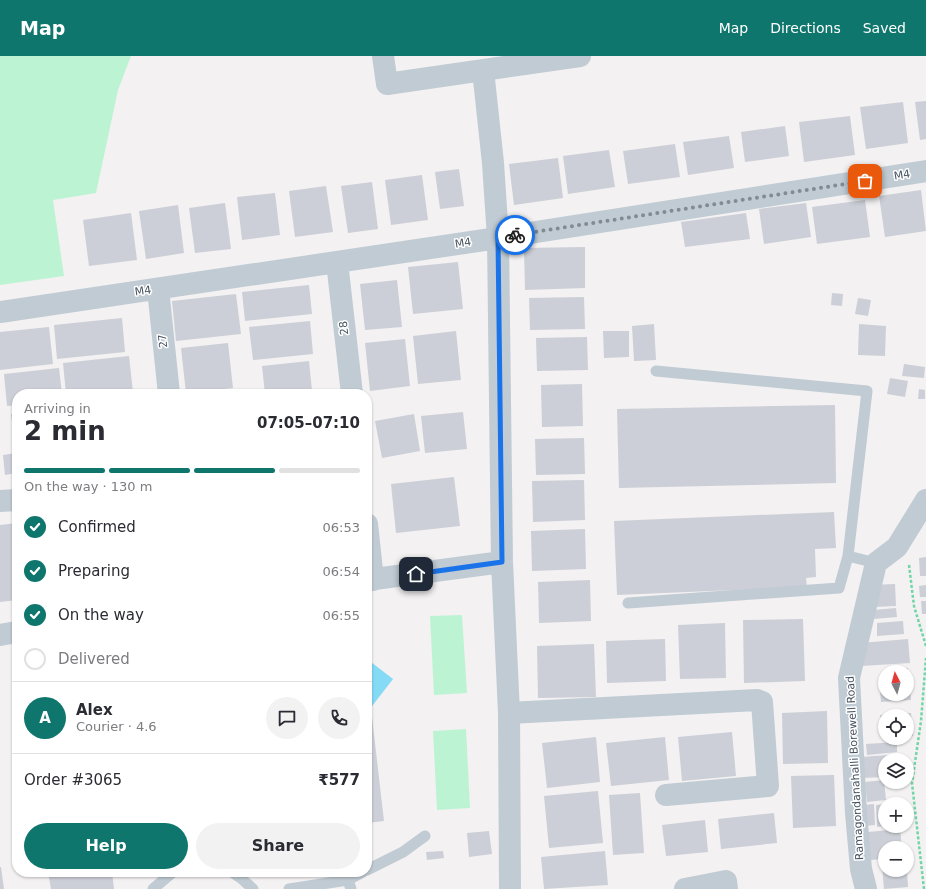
<!DOCTYPE html>
<html lang="en">
<head>
<meta charset="utf-8">
<style>
	body { margin:0; font-family:"DejaVu Sans",sans-serif; background:#f2f2f3; color:#2b2b33; height:100vh; display:flex; flex-direction:column; font-size:15px; white-space:nowrap }
	* { box-sizing:border-box; margin:0 }
	p { font-size:13px; color:#7c7c81 }
	.icon { flex:none; width:22px; height:22px; fill:none; stroke:currentColor; stroke-width:2; stroke-linecap:round; stroke-linejoin:round }
	.map { position:relative; flex:1; overflow:hidden }
	.side { position:absolute; left:12px; top:333px; width:360px; height:488px; display:flex; flex-direction:column; background:#fff; border-radius:16px; box-shadow:0 1px 3px #0004 }
	.side>* { flex:none }
	.needle { width:26px; rotate:354deg }
	.controls { position:absolute; left:878px; top:609px; display:grid; gap:8px }
	.controls a { display:grid; place-items:center; width:36px; height:36px; border-radius:50%; background:#fff; box-shadow:0 1px 3px #0004; font-size:20px }
	.pin { position:absolute; display:grid; place-items:center; width:34px; height:34px; color:#fff; margin:-17px; border-radius:8px; box-shadow:0 2px 6px #0006 }
	.courier { position:absolute; display:grid; place-items:center; width:40px; height:40px; margin:-20px; border:3px solid #1a73e8; border-radius:50%; background:#fff; color:#222; box-shadow:0 1px 5px #0007 }
	.headline em { font-style:normal; font-weight:700 }
	.headline div { display:flex; flex-direction:column-reverse }
	.headline { display:flex; align-items:center; justify-content:space-between; height:68px; padding:0 12px }
	h1 { font-size:26px; font-weight:700; line-height:30px }
	.bar { display:grid; grid-template-columns:repeat(4,1fr); gap:6px 4px; align-content:center; height:48px; padding:0 12px }
	.bar i { height:5px; border-radius:3px; background:#e1e1e2 }
	.bar .on { background:#0f766e }
	.bar p { grid-column:span 4 }
	.line { display:flex; align-items:center; gap:10px; padding:0 12px; border-top:1px solid #e1e1e2 }
	.line div { flex:1 }
	.round { display:grid; place-items:center; flex:none; width:42px; height:42px; border-radius:21px; background:#f2f2f3 }
	ol { padding:0 12px; list-style:none }
	li { display:flex; align-items:center; gap:12px; height:44px }
	li p { margin-inline-start:auto }
	li .icon { padding:4px; border-radius:50%; background:#0f766e; color:#fff; stroke-width:4 }
	li:last-child { color:#7c7c81 }
	li i { width:22px; height:22px; border:2px solid #e1e1e2; border-radius:50% }
	.button { display:flex; gap:8px; margin-top:auto; padding:8px 12px }
	.button a { flex:1; height:46px; border-radius:24px; background:#0f766e; color:#fff; font-size:16px; font-weight:700; line-height:46px; text-align:center }
	.button a+a { background:#f2f2f3; color:#2b2b33 }
	header { display:flex; align-items:center; gap:24px; box-sizing:border-box; height:56px; padding:0 20px; background:#0f766e; color:#fff }
	header strong { font-size:19px }
	nav { display:flex; gap:22px; margin-inline-start:auto; font-size:14px }
	.map>svg:first-child { display:block }
	.green { fill:#bcf4d3 }
	.water { fill:#85daf5 }
	.building { fill:#cccfd7 }
	.lines { fill:none; stroke-linecap:round; stroke-linejoin:round }
	.path { stroke:#70d6a7; stroke-width:2.5; stroke-dasharray:3 2; stroke-linecap:butt }
	.service { stroke:#c0cbd4; stroke-width:11 }
	.minor { stroke:#c0cbd4; stroke-width:22 }
	.tertiary { stroke:#c0cbd4; stroke-width:22 }
	.done { stroke:#838a93; stroke-width:4; stroke-dasharray:0 7.2 }
	.route { stroke:#1a73e8; stroke-width:5 }
	.labels { text-anchor:middle; dominant-baseline:central; stroke-width:3; stroke-linejoin:round; paint-order:stroke }
	.street-label { font-size:11px; fill:#465361; stroke:#fff }
</style>
</head>
<body>
<header>
<strong>Map</strong>
<nav><a>Map</a><a>Directions</a><a>Saved</a></nav>
</header>
<div class="map">
<svg width="926" height="833" viewBox="0 0 926 833">
	<rect width="100%" height="100%" fill="#f3f1f1"/>
	<path class="green" d="M 0,0 L 131,0 L 118,34 L 96,137 L 53,144 L 64,220 L 0,229 Z
		M 462,559 L 467,637 L 434,639 L 430,560 Z
		M 466,673 L 470,752 L 437,754 L 433,675 Z"/>
	<path class="water" d="M 367,603 L 393,623 L 369,654 L 367,652 Z"/>
	<path class="building" d="M 926,45 L 926,83 L 920,84 L 915,46 Z
		M 903,46 L 908,87 L 866,93 L 860,51 Z
		M 850,60 L 855,99 L 804,106 L 799,66 Z
		M 785,70 L 789,100 L 745,106 L 741,76 Z
		M 729,80 L 734,112 L 688,119 L 683,86 Z
		M 675,88 L 680,121 L 628,128 L 623,95 Z
		M 609,94 L 615,131 L 568,138 L 563,100 Z
		M 558,102 L 563,142 L 514,149 L 509,108 Z
		M 459,113 L 464,150 L 440,153 L 435,116 Z
		M 422,119 L 428,164 L 391,169 L 385,124 Z
		M 372,126 L 378,173 L 348,177 L 341,130 Z
		M 326,130 L 333,176 L 295,181 L 289,135 Z
		M 921,134 L 926,175 L 885,181 L 879,140 Z
		M 275,137 L 280,179 L 242,184 L 237,141 Z
		M 865,144 L 870,181 L 817,188 L 812,151 Z
		M 225,147 L 231,193 L 195,197 L 189,152 Z
		M 806,147 L 811,181 L 764,188 L 759,153 Z
		M 178,149 L 184,197 L 146,203 L 139,155 Z
		M 131,157 L 137,204 L 89,210 L 83,164 Z
		M 746,157 L 750,183 L 685,191 L 681,166 Z
		M 585,191 L 585,232 L 525,234 L 524,192 Z
		M 458,206 L 463,253 L 413,258 L 408,211 Z
		M 397,224 L 402,271 L 365,274 L 360,228 Z
		M 309,229 L 312,258 L 245,265 L 242,236 Z
		M 832,237 L 843,238 L 842,250 L 831,249 Z
		M 236,238 L 241,278 L 176,285 L 172,245 Z
		M 584,241 L 585,273 L 530,274 L 529,242 Z
		M 858,242 L 871,244 L 868,260 L 855,258 Z
		M 122,262 L 125,296 L 57,303 L 54,269 Z
		M 310,265 L 313,298 L 253,304 L 249,271 Z
		M 654,268 L 656,304 L 634,305 L 632,270 Z
		M 859,268 L 886,270 L 885,300 L 858,299 Z
		M 49,271 L 53,308 L 0,314 L 0,276 Z
		M 456,275 L 461,324 L 418,328 L 413,280 Z
		M 603,275 L 629,275 L 629,301 L 604,302 Z
		M 587,281 L 588,314 L 537,315 L 536,282 Z
		M 405,283 L 410,330 L 370,335 L 365,287 Z
		M 228,287 L 233,332 L 186,337 L 181,292 Z
		M 129,300 L 133,336 L 66,338 L 63,307 Z
		M 309,305 L 312,335 L 265,338 L 262,310 Z
		M 904,308 L 925,311 L 924,322 L 902,320 Z
		M 59,312 L 62,338 L 17,338 L 17,349 L 7,350 L 4,318 Z
		M 890,322 L 908,325 L 905,341 L 887,338 Z
		M 582,328 L 583,370 L 542,371 L 541,329 Z
		M 919,333 L 925,334 L 925,343 L 918,343 Z
		M 835,349 L 836,427 L 619,432 L 617,353 Z
		M 463,356 L 467,393 L 425,397 L 421,360 Z
		M 11,358 L 17,358 L 17,389 L 15,389 Z
		M 414,358 L 420,395 L 382,402 L 375,365 Z
		M 584,382 L 585,418 L 536,419 L 535,383 Z
		M 17,397 L 17,417 L 5,419 L 3,399 Z
		M 454,421 L 460,470 L 396,477 L 391,428 Z
		M 584,424 L 585,464 L 533,466 L 532,425 Z
		M 834,456 L 836,492 L 815,493 L 816,521 L 806,522 L 807,531 L 617,539 L 614,465 Z
		M 17,467 L 17,544 L 0,546 L 0,469 Z
		M 585,473 L 586,513 L 532,515 L 531,475 Z
		M 926,501 L 926,520 L 920,520 L 919,502 Z
		M 590,524 L 591,565 L 539,567 L 538,526 Z
		M 895,528 L 896,550 L 874,551 L 872,529 Z
		M 926,529 L 926,541 L 920,541 L 919,530 Z
		M 921,545 L 926,545 L 926,558 L 922,558 Z
		M 896,552 L 897,561 L 874,563 L 873,554 Z
		M 803,563 L 805,625 L 744,627 L 743,564 Z
		M 903,565 L 904,578 L 877,580 L 877,567 Z
		M 725,567 L 726,622 L 680,623 L 678,569 Z
		M 665,583 L 666,625 L 607,627 L 606,585 Z
		M 908,583 L 910,607 L 861,610 L 860,587 Z
		M 594,588 L 596,641 L 538,642 L 537,590 Z
		M 908,612 L 908,617 L 888,616 L 887,613 Z
		M 907,620 L 909,620 L 911,644 L 881,646 L 879,623 L 885,622 L 885,638 L 907,638 Z
		M 827,655 L 828,707 L 783,708 L 782,657 Z
		M 911,657 L 913,680 L 907,680 L 907,660 L 885,660 L 885,682 L 882,682 L 880,659 Z
		M 372,661 L 384,765 L 367,767 L 367,662 Z
		M 732,676 L 736,720 L 682,725 L 678,681 Z
		M 596,681 L 600,726 L 547,732 L 542,687 Z
		M 665,681 L 669,724 L 611,730 L 606,687 Z
		M 897,686 L 897,696 L 867,699 L 866,688 Z
		M 888,699 L 888,704 L 885,704 L 885,721 L 862,722 L 861,701 Z
		M 834,719 L 836,770 L 793,772 L 791,720 Z
		M 884,724 L 886,744 L 867,746 L 865,726 Z
		M 598,735 L 603,787 L 549,792 L 544,740 Z
		M 640,737 L 644,797 L 613,799 L 609,739 Z
		M 874,748 L 875,769 L 864,770 L 862,749 Z
		M 885,748 L 885,770 L 877,771 L 876,749 Z
		M 774,757 L 777,787 L 721,793 L 718,763 Z
		M 705,764 L 708,796 L 666,800 L 662,769 Z
		M 900,773 L 902,792 L 885,792 L 885,803 L 870,804 L 868,776 Z
		M 489,775 L 492,798 L 469,801 L 467,777 Z
		M 443,795 L 444,802 L 427,804 L 426,796 Z
		M 605,795 L 608,829 L 544,833 L 541,801 Z
		M 882,810 L 885,810 L 885,814 L 907,814 L 908,831 L 884,833 Z
		M 0,811 L 1,811 L 4,833 L 0,833 Z
		M 48,816 L 112,816 L 114,833 L 51,833 Z"/>
	<g class="lines">
		<path class="path" d="M 909,509 L 914,550 L 926,590
			M 924,833 L 912,727 L 921,665 L 926,602"/>
		<path class="service" d="M 848,500 L 876,507
			M 628,547 L 839,532 L 848,500 L 867,335 L 656,315
			M 367,814 L 403,796 L 425,780
			M 232,816 L 242,823 L 253,833
			M 153,833 L 173,816
			M 289,833 L 348,824
			M 351,833 L 348,824 L 363,816"/>
		<path class="minor" d="M 383,0 L 387,28 L 580,0
			M 483,14 L 493,107 L 498,182 L 502,506 L 509,657 L 510,833
			M 337,206 L 352,338
			M 158,233 L 169,338
			M 0,256 L 498,182 L 926,115
			M 0,445 L 17,444
			M 367,468 L 373,524
			M 367,524 L 502,506
			M 0,579 L 17,576
			M 509,657 L 757,644 L 762,646 L 768,730 L 666,739
			M 685,833 L 726,825 L 727,833"/>
		<path class="tertiary" d="M 866,833 L 861,813 L 856,757 L 849,622 L 876,507 L 897,491 L 926,444"/>
	</g>
	<g class="lines">
		<path class="done" d="M 515,179 L 865,125"/>
		<path class="route" d="M 416,518 L 502,506 L 498,182 L 515,179"/>
	</g>
	<g class="labels">
		<g class="street-label">
			<text transform="translate(902 119) rotate(-9)">M4</text>
			<text transform="translate(463 187) rotate(-9)">M4</text>
			<text transform="translate(143 235) rotate(-8)">M4</text>
			<text transform="translate(344 272) rotate(-97)">28</text>
			<text transform="translate(163 285) rotate(-96)">27</text>
			<text transform="translate(855 712) rotate(-93)">Ramagondanahalli Borewell Road</text>
		</g>
	</g>
</svg>
<div class="controls">
<a><svg class="needle" viewBox="-14 -14 28 28"><path d="M0-13l5 13h-10z" fill="#e53935"/><path d="M0 13l5-13h-10z" fill="#7c7c81"/></svg></a>
<a><svg class="icon" aria-label="locate" viewBox="0 0 24 24"><circle cx="12" cy="12" r="6"/><path d="M12 2v4M12 18v4M2 12h4M18 12h4"/></svg></a>
<a><svg class="icon" aria-label="layers" viewBox="0 0 24 24"><path d="M12 4l9 5-9 5-9-5zM3 14l9 5 9-5"/></svg></a>
<a>+</a>
<a>−</a>
</div>
<div class="pin" style="left:865px;top:125px;background:#ea580c"><svg class="icon" aria-label="bag" viewBox="0 0 24 24"><path d="M5 8h14l-1 12H6zM9 8a3 3 0 0 1 6 0"/></svg></div>
<div class="pin" style="left:416px;top:518px;background:#1f2937"><svg class="icon" aria-label="home" viewBox="0 0 24 24"><path d="M3 11l9-7 9 7M6 9v11h12V9"/></svg></div>
<div class="courier" style="left:515px;top:179px"><svg class="icon" aria-label="bike" viewBox="0 0 24 24"><circle cx="6" cy="16" r="4"/><circle cx="18" cy="16" r="4"/><path d="M6 16l4-8h5l3 8M10 8l3 8H6M13 5h3"/></svg></div>
<section class="side">
<div class="headline"><div><h1>2 min</h1><p>Arriving in</p></div><em>07:05–07:10</em></div>
<div class="bar"><i class="on"></i><i class="on"></i><i class="on"></i><i></i><p>On the way · 130 m</p></div>
<ol>
<li><svg class="icon" aria-label="check" viewBox="0 0 24 24"><path d="M5 12l5 5 9-10"/></svg>Confirmed<p>06:53</p></li>
<li><svg class="icon" aria-label="check" viewBox="0 0 24 24"><path d="M5 12l5 5 9-10"/></svg>Preparing<p>06:54</p></li>
<li><svg class="icon" aria-label="check" viewBox="0 0 24 24"><path d="M5 12l5 5 9-10"/></svg>On the way<p>06:55</p></li>
<li><i></i>Delivered</li>
</ol>
<div class="line" style="height:72px"><b class="round" style="background:#0f766e;color:#fff">A</b><div><b>Alex</b><p>Courier · 4.6</p></div><a class="round"><svg class="icon" aria-label="chat" viewBox="0 0 24 24"><path d="M4 5h16v11H9l-5 4z"/></svg></a><a class="round"><svg class="icon" aria-label="phone" viewBox="0 0 24 24"><path d="M5 4h4l2 5-3 2q2 4 5 5l2-3 5 2v4C11 20 4 13 5 4z"/></svg></a></div>
<div class="line" style="height:52px"><div>Order #3065</div><b>₹577</b></div>
<div class="button"><a>Help</a><a>Share</a></div>
</section>
</div>
</body>
</html>
